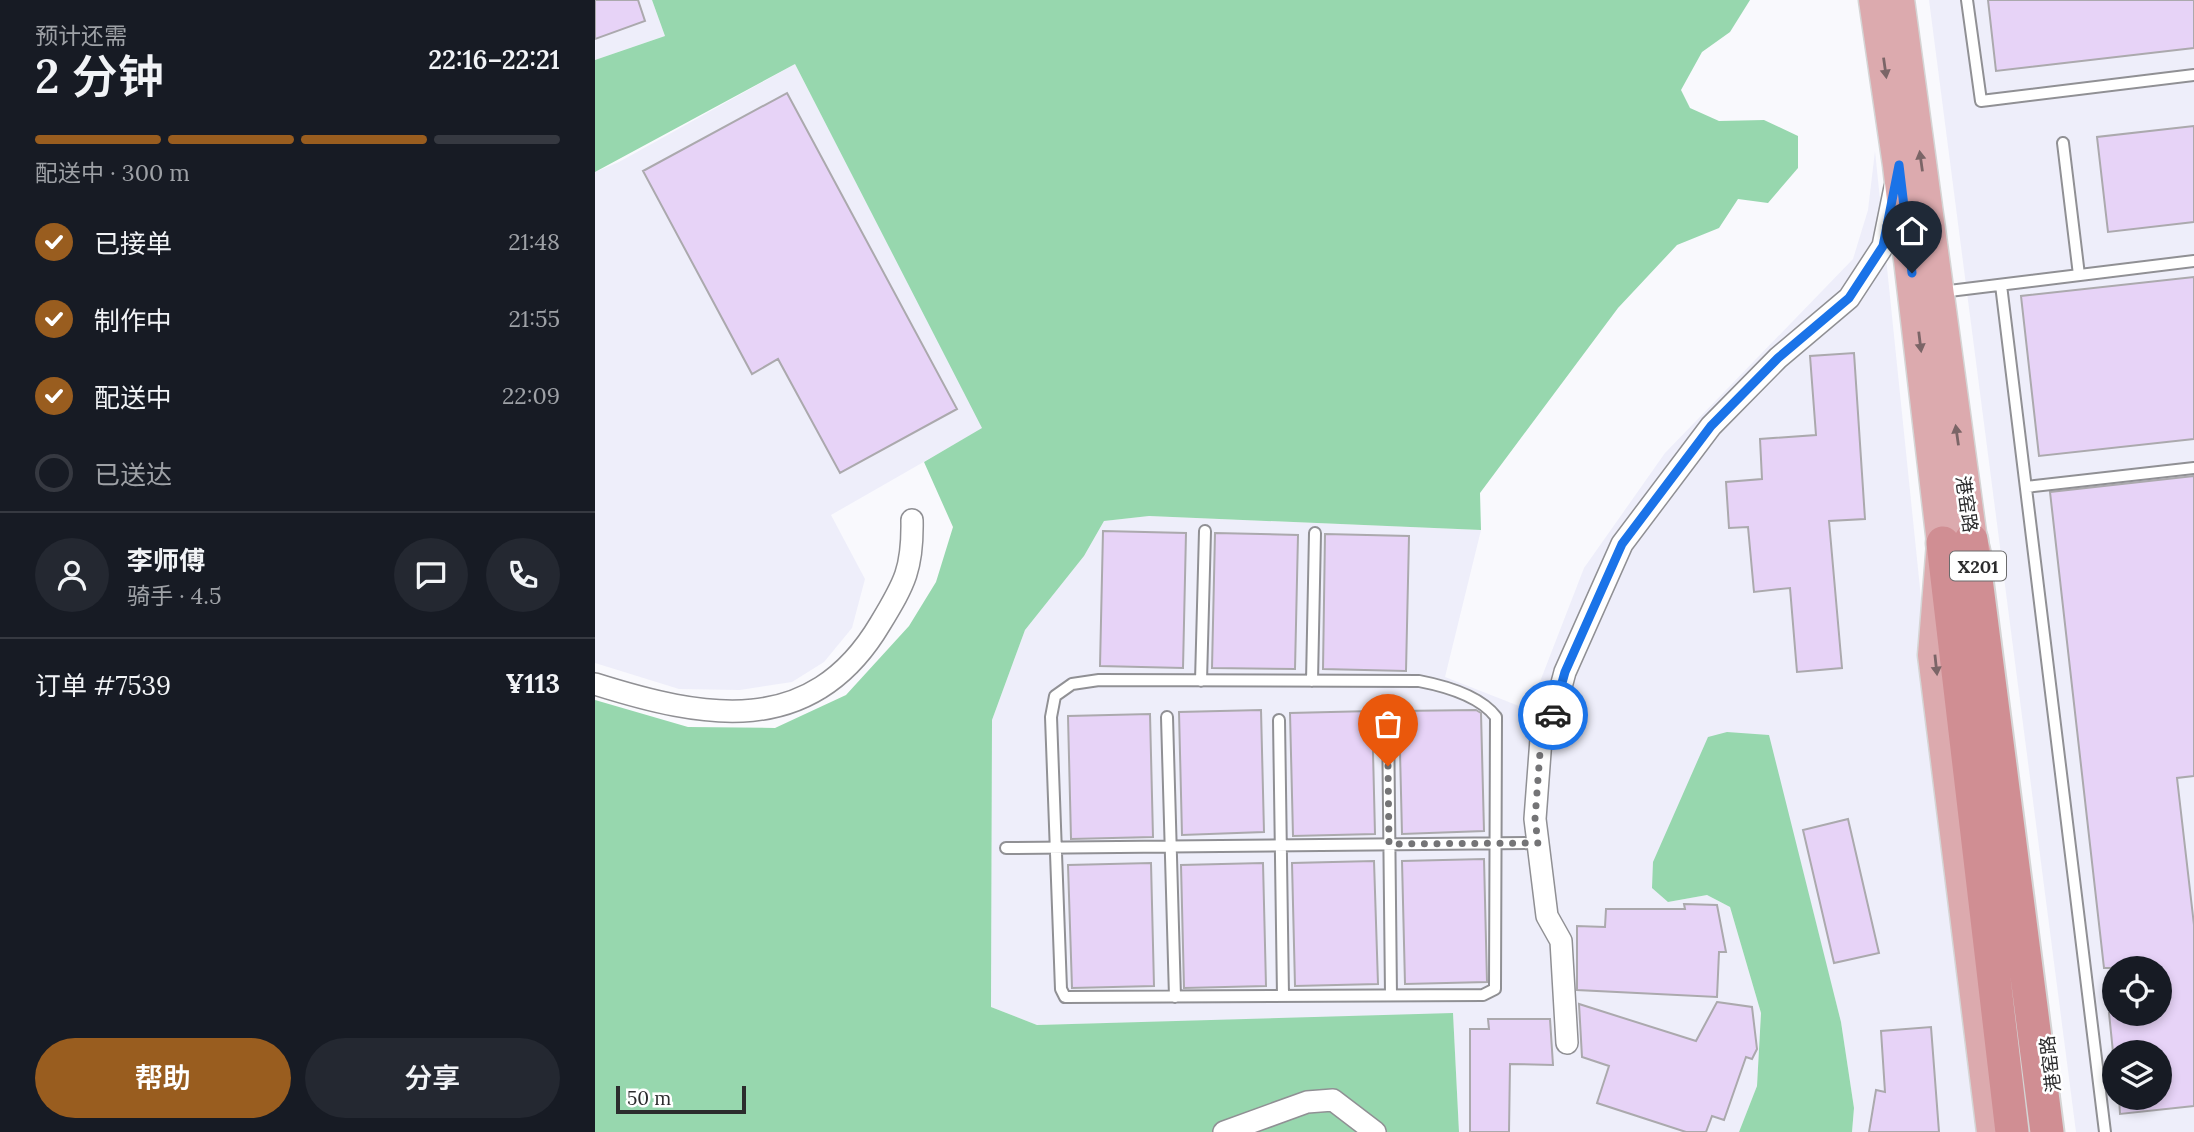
<!DOCTYPE html>
<html lang="zh">
<head>
<meta charset="utf-8">
<style>
	body { margin:0; font-family:Lora,"Noto Sans SC",serif; background:#242831; color:#f1f3f6; height:100vh; display:flex; flex-direction:column; font-size:26px; white-space:nowrap }
	* { box-sizing:border-box; margin:0 }
	p { font-size:23px; color:#9ea1a6 }
	.icon { flex:none; width:38px; height:38px; fill:none; stroke:currentColor; stroke-width:2; stroke-linecap:round; stroke-linejoin:round }
	.map { position:relative; flex:1; overflow:hidden }
	.sheet { display:flex; flex-direction:column; background:#171b24; width:595px }
	.sheet>* { flex:none }
	.controls { position:absolute; left:1507px; top:956px; display:grid; gap:14px }
	.controls a { display:grid; place-items:center; width:70px; height:70px; border-radius:50%; background:#171b24; box-shadow:0 4px 10px #0003; font-size:35px }
	.scale { position:absolute; left:21px; bottom:18px; width:130px; box-sizing:border-box; padding-left:7px; border:4px solid #2c2c2d; border-top:0; font-size:19px; line-height:24px; white-space:nowrap; color:#2c2c2d; -webkit-text-stroke:5px #fff; paint-order:stroke }
	.pin { position:absolute; display:grid; place-items:center; width:60px; height:60px; color:#fff; margin:-72px -30px; border-radius:50% 50% 50% 0; rotate:-45deg; box-shadow:0 0 7px #0007 }
	.pin .icon { rotate:45deg }
	.courier { position:absolute; display:grid; place-items:center; width:70px; height:70px; margin:-35px; border:5px solid #1a73e8; border-radius:50%; background:#fff; color:#222; box-shadow:0 2px 9px #0007 }
	.summary em { font-style:normal; font-weight:600 }
	.summary div { display:flex; flex-direction:column-reverse }
	.summary { display:flex; align-items:center; justify-content:space-between; height:119px; padding:0 35px }
	h1 { font-size:46px; font-weight:600; line-height:52px }
	.bar { display:grid; grid-template-columns:repeat(4,1fr); gap:10px 7px; align-content:center; height:84px; padding:0 35px }
	.bar i { height:9px; border-radius:5px; background:#363941 }
	.bar .selected { background:#995d1f }
	.bar p { grid-column:span 4 }
	.line { display:flex; align-items:center; gap:18px; padding:0 35px; border-top:2px solid #363941 }
	.line div { flex:1 }
	.round { display:grid; place-items:center; flex:none; width:74px; height:74px; border-radius:37px; background:#242831 }
	ol { padding:0 35px; list-style:none }
	li { display:flex; align-items:center; gap:21px; height:77px }
	li p { margin-inline-start:auto }
	li .icon { padding:7px; border-radius:50%; background:#995d1f; color:#fff; stroke-width:4 }
	li:last-child { color:#9ea1a6 }
	li i { width:38px; height:38px; border:4px solid #363941; border-radius:50% }
	.primary-button { display:flex; gap:14px; margin-top:auto; padding:14px 35px }
	.primary-button a { flex:1; height:80px; border-radius:42px; background:#995d1f; color:#fff; font-size:28px; font-weight:600; line-height:80px; text-align:center }
	.primary-button a+a { background:#242831; color:#f1f3f6 }
	main { display:flex; flex:1; min-height:0 }
	.map>svg:first-child { display:block }
	.built { fill:#eeeefa; fill-rule:evenodd }
	.forest { fill:#97d7ae }
	.building { fill:#e7d3f7; stroke:#aba9ad; stroke-width:2 }
	.lines { fill:none; stroke-linecap:round; stroke-linejoin:round }
	.service-casing { stroke:#909094; stroke-width:14 }
	.minor-casing { stroke:#909094; stroke-width:24 }
	.primary-casing { stroke:#d5d5d5; stroke-width:35 }
	.trunk-casing { stroke:#d5d5d5; stroke-width:37 }
	.service { stroke:#fff; stroke-width:10 }
	.minor { stroke:#fff; stroke-width:21 }
	.primary { stroke:#dcaaae; stroke-width:32 }
	.trunk { stroke:#d08e93; stroke-width:33 }
	.oneway { fill:#7b6567 }
	.done { stroke:#747476; stroke-width:7; stroke-dasharray:0 12.6 }
	.route { stroke:#1a73e8; stroke-width:9 }
	.labels { text-anchor:middle; dominant-baseline:central; stroke-width:5; stroke-linejoin:round; paint-order:stroke }
	.shield { fill:#fff; stroke:#6b6b6c; stroke-width:2 }
	.shield-label { font-size:18px; font-weight:bold; fill:#2c2c2d }
	.street-label { font-size:19px; fill:#2c2c2d; stroke:#fff }
</style>
</head>
<body>
<main>
<section class="sheet">
<div class="summary"><div><h1>2 分钟</h1><p>预计还需</p></div><em>22:16–22:21</em></div>
<div class="bar"><i class="selected"></i><i class="selected"></i><i class="selected"></i><i></i><p>配送中 · 300 m</p></div>
<ol>
<li><svg class="icon" aria-label="check" viewBox="0 0 24 24"><path d="M5 12l5 5 9-10"/></svg>已接单<p>21:48</p></li>
<li><svg class="icon" aria-label="check" viewBox="0 0 24 24"><path d="M5 12l5 5 9-10"/></svg>制作中<p>21:55</p></li>
<li><svg class="icon" aria-label="check" viewBox="0 0 24 24"><path d="M5 12l5 5 9-10"/></svg>配送中<p>22:09</p></li>
<li><i></i>已送达</li>
</ol>
<div class="line" style="height:126px"><a class="round"><svg class="icon" aria-label="person" viewBox="0 0 24 24"><circle cx="12" cy="8" r="4"/><path d="M4 21q1-7 8-7t8 7"/></svg></a><div><b>李师傅</b><p>骑手 · 4.5</p></div><a class="round"><svg class="icon" aria-label="chat" viewBox="0 0 24 24"><path d="M4 5h16v11H9l-5 4z"/></svg></a><a class="round"><svg class="icon" aria-label="phone" viewBox="0 0 24 24"><path d="M5 4h4l2 5-3 2q2 4 5 5l2-3 5 2v4C11 20 4 13 5 4z"/></svg></a></div>
<div class="line" style="height:91px"><div>订单 #7539</div><b>¥113</b></div>
<div class="primary-button"><a>帮助</a><a>分享</a></div>
</section>
<div class="map">
<svg width="1599" height="1132" viewBox="0 0 1599 1132">
	<rect width="100%" height="100%" fill="#f9f9fd"/>
	<path class="built" d="M 0,0 L 57,0 L 70,36 L 0,60 Z
		M 1334,0 L 1599,0 L 1599,1132 L 1481,1132 ZM 1519,968 L 1564,968 L 1564,1013 L 1519,1013 ZM 1519,1052 L 1564,1052 L 1564,1097 L 1519,1097 Z
		M 200,64 L 388,428 L 236,515 L 270,579 L 257,628 L 229,662 L 197,682 L 145,690 L 84,689 L 0,663 L 0,172 L 24,162 Z
		M 1280,151 L 1381,1132 L 1257,1132 L 1259,1108 L 1246,1022 L 1173,735 L 1073,902 L 1112,895 L 1135,907 L 1166,1013 L 1162,1086 L 1144,1132 L 864,1132 L 858,1014 L 442,1025 L 396,1007 L 397,720 L 430,630 L 489,556 L 509,521 L 554,516 L 886,530 L 850,677 L 934,710 L 989,568 L 1070,453 L 1258,259 L 1273,210 Z"/>
	<path class="forest" d="M 57,0 L 1155,0 L 1135,32 L 1107,52 L 1086,90 L 1095,108 L 1124,121 L 1169,120 L 1203,136 L 1203,168 L 1173,203 L 1143,199 L 1124,228 L 1082,245 L 1023,308 L 885,493 L 886,530 L 554,516 L 509,521 L 489,556 L 430,630 L 397,720 L 396,1007 L 442,1025 L 858,1013 L 864,1132 L 0,1132 L 0,700 L 93,727 L 180,728 L 251,695 L 314,626 L 341,582 L 358,527 L 329,462 L 387,428 L 200,64 L 0,172 L 0,60 L 70,36 Z
		M 1132,732 L 1174,735 L 1246,1022 L 1259,1108 L 1257,1132 L 1144,1132 L 1162,1086 L 1166,1013 L 1135,907 L 1112,895 L 1073,902 L 1057,888 L 1058,862 L 1113,737 Z"/>
	<path class="building" d="M 0,0 L 43,0 L 50,21 L 0,39 Z
		M 1393,0 L 1599,0 L 1599,48 L 1401,71 Z
		M 192,93 L 362,409 L 245,473 L 183,359 L 157,374 L 48,171 Z
		M 1599,126 L 1599,222 L 1513,232 L 1502,137 Z
		M 1599,277 L 1599,439 L 1444,456 L 1426,296 Z
		M 1259,353 L 1270,519 L 1234,521 L 1247,668 L 1202,672 L 1195,588 L 1159,592 L 1153,527 L 1134,528 L 1131,482 L 1167,479 L 1165,439 L 1221,435 L 1215,356 Z
		M 1599,476 L 1599,776 L 1582,778 L 1599,925 L 1599,1106 L 1525,1114 L 1524,1097 L 1564,1097 L 1564,1052 L 1518,1052 L 1514,1013 L 1564,1013 L 1564,968 L 1509,968 L 1455,492 Z
		M 508,531 L 591,533 L 588,668 L 505,666 Z
		M 620,533 L 703,535 L 700,669 L 617,668 Z
		M 730,534 L 814,536 L 811,671 L 728,669 Z
		M 666,710 L 669,832 L 587,835 L 584,712 Z
		M 881,710 L 886,713 L 889,831 L 807,834 L 804,711 Z
		M 777,711 L 780,834 L 698,836 L 695,713 Z
		M 555,714 L 558,837 L 476,839 L 473,716 Z
		M 1253,819 L 1284,953 L 1239,963 L 1208,830 Z
		M 889,859 L 892,982 L 810,984 L 807,861 Z
		M 779,861 L 783,984 L 700,986 L 697,863 Z
		M 556,863 L 559,986 L 477,988 L 473,865 Z
		M 668,863 L 671,986 L 589,988 L 586,865 Z
		M 1089,904 L 1122,905 L 1131,952 L 1124,952 L 1122,997 L 982,990 L 982,926 L 1010,927 L 1011,909 L 1090,909 Z
		M 1122,1002 L 1157,1007 L 1162,1049 L 1157,1059 L 1151,1057 L 1129,1120 L 1117,1116 L 1111,1132 L 1091,1132 L 1002,1103 L 1014,1066 L 987,1057 L 984,1004 L 1101,1041 Z
		M 893,1019 L 955,1019 L 958,1065 L 915,1064 L 914,1132 L 875,1132 L 875,1029 L 894,1029 Z
		M 1336,1027 L 1344,1132 L 1274,1132 L 1281,1090 L 1290,1092 L 1286,1031 Z"/>
	<g class="lines">
		<g class="service-casing">
			<path id="service" d="M 1372,0 L 1386,101 L 1599,75
				M 1468,143 L 1484,275
				M 1406,285 L 1510,1132
				M 1346,292 L 1599,261
				M 1431,487 L 1599,468
				M 504,680 L 824,681 C 850,686 885,696 901,717 L 900,989 L 888,995 L 470,997 L 466,989 L 456,717 L 460,696 L 477,684 Z
				M 606,681 L 610,531
				M 717,681 L 720,533
				M 793,715 L 796,995
				M 572,717 L 580,997
				M 684,720 L 688,996
				M 411,848 L 943,843"/>
		</g>
		<g class="minor-casing">
			<path id="minor" d="M 0,684 C 108,718 216,740 285,624 C 310,583 318,568 317,520
				M 972,1043 L 966,941 L 952,916 L 940,819 L 946,739 L 959,713 L 970,672 L 1027,544 L 1116,426 L 1183,358 L 1254,298 L 1288,246 L 1300,187
				M 629,1132 L 712,1102 L 738,1100 L 780,1132"/>
		</g>
		<g class="primary-casing">
			<path id="primary" d="M 1280,0 L 1304,165 L 1348,543 L 1339,655 L 1398,1132
				M 1303,0 L 1376,540 L 1383,566"/>
		</g>
		<g class="trunk-casing">
			<path id="trunk" d="M 1376,540 L 1452,1132
				M 1348,543 L 1417,1132"/>
		</g>
		<use href="#service" class="service"/>
		<use href="#minor" class="minor"/>
		<use href="#primary" class="primary"/>
		<use href="#trunk" class="trunk"/>
	</g>
	<defs><path id="oneway-solid" d="M-6-.8H1V-3.2L6.5 0L1 3.2V.8H-6Z" transform="scale(1.75)"/></defs>
	<g class="oneway">
		<use href="#oneway-solid" transform="translate(1290 68) rotate(82)"/>
		<use href="#oneway-solid" transform="translate(1326 161) rotate(-98)"/>
		<use href="#oneway-solid" transform="translate(1325 342) rotate(83)"/>
		<use href="#oneway-solid" transform="translate(1362 435) rotate(-98)"/>
		<use href="#oneway-solid" transform="translate(1341 665) rotate(84)"/>
	</g>
	<g class="lines">
		<path class="done" d="M 793,766 L 794,844 L 943,843 L 940,819 L 946,739 L 958,715"/>
		<path class="route" d="M 958,715 L 970,672 L 1027,544 L 1116,426 L 1183,358 L 1254,298 L 1288,246 L 1304,165 L 1317,273"/>
	</g>
	<g class="labels">
		<rect class="shield" x="1355" y="551.5" width="56" height="29" rx="5"/>
		<g class="shield-label">
			<text x="1383" y="566">X201</text>
		</g>
		<g class="street-label">
			<text transform="translate(1372 504) rotate(82)">港窑路</text>
			<text transform="translate(1455 1064) rotate(-97)">港窑路</text>
		</g>
	</g>
</svg>
<div class="controls">
<a><svg class="icon" aria-label="locate" viewBox="0 0 24 24"><circle cx="12" cy="12" r="6"/><path d="M12 2v4M12 18v4M2 12h4M18 12h4"/></svg></a>
<a><svg class="icon" aria-label="layers" viewBox="0 0 24 24"><path d="M12 4l9 5-9 5-9-5zM3 14l9 5 9-5"/></svg></a>
</div>
<div class="scale">50 m</div>
<div class="pin" style="left:793px;top:766px;background:#ea580c"><svg class="icon" aria-label="bag" viewBox="0 0 24 24"><path d="M5 8h14l-1 12H6zM9 8a3 3 0 0 1 6 0"/></svg></div>
<div class="pin" style="left:1317px;top:273px;background:#1f2937"><svg class="icon" aria-label="home" viewBox="0 0 24 24"><path d="M3 11l9-7 9 7M6 9v11h12V9"/></svg></div>
<div class="courier" style="left:958px;top:715px"><svg class="icon" aria-label="car" viewBox="0 0 24 24"><path d="M5 17H2v-5l4-1 3-4h7l3 4 3 1v5h-3M9 17h6M6 11h13"/><circle cx="7" cy="17" r="2"/><circle cx="17" cy="17" r="2"/></svg></div>
</div>
</main>
</body>
</html>
